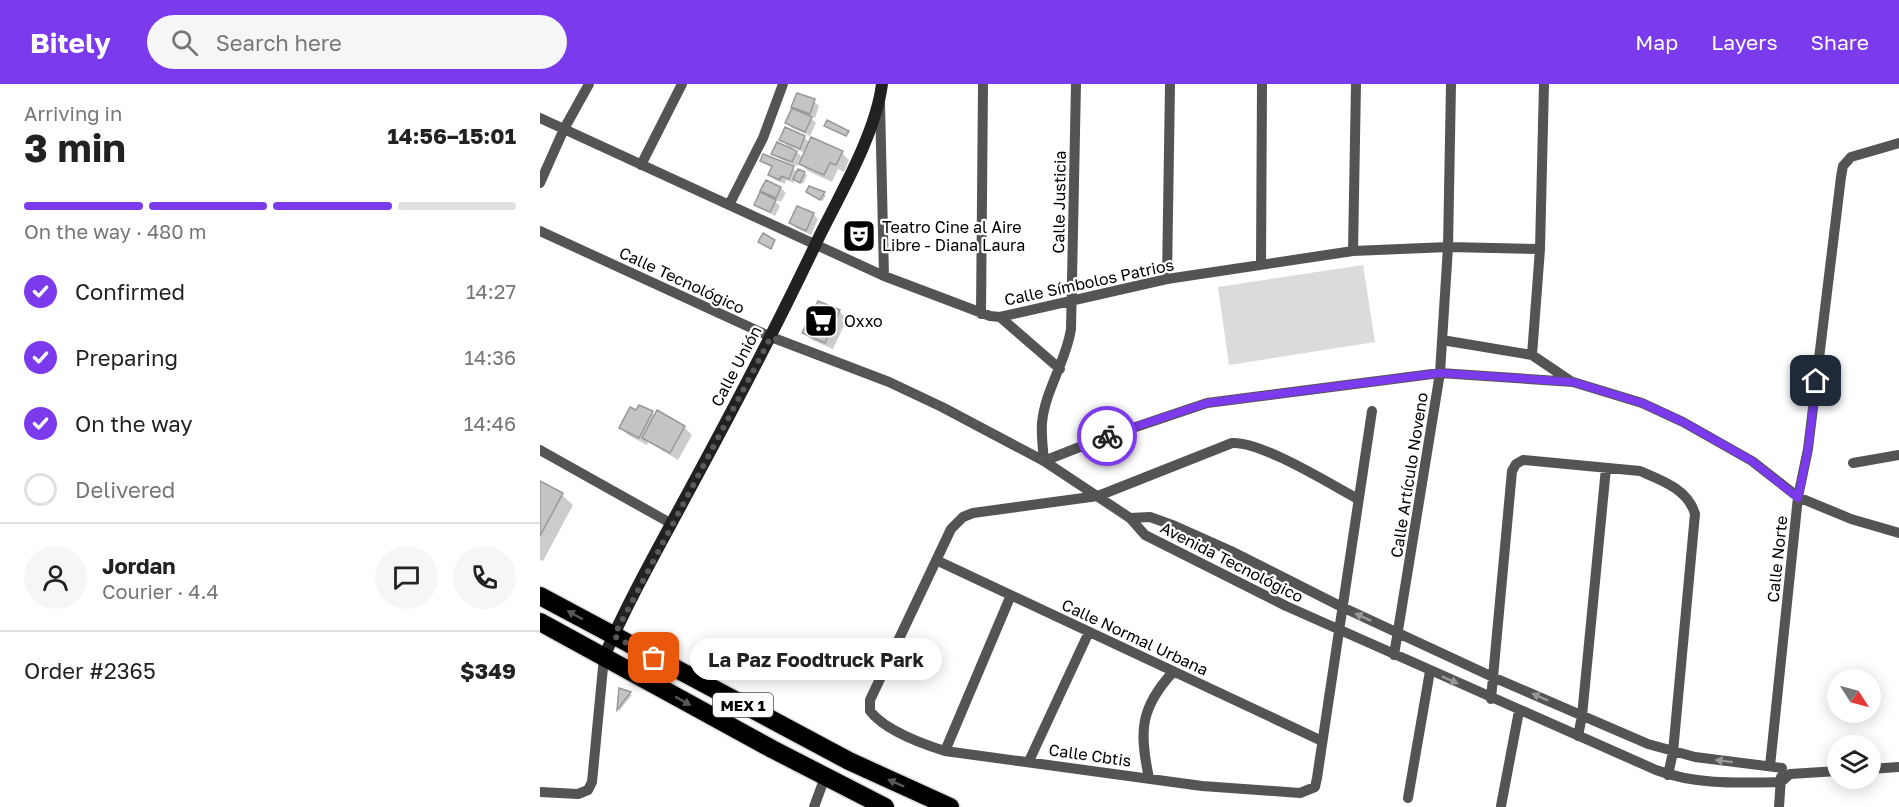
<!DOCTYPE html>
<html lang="en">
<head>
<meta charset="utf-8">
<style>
	body { margin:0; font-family:"Golos Text",sans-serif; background:#f6f6f6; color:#222; height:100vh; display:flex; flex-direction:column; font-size:22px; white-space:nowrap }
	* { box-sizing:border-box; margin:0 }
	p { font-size:20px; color:#767676 }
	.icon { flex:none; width:33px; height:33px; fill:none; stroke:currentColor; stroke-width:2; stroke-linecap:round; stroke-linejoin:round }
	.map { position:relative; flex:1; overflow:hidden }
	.side { display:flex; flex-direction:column; background:#fff; width:540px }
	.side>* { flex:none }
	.needle { width:39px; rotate:126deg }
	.fabs { position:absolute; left:1287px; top:585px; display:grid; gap:12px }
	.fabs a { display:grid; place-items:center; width:54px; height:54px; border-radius:50%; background:#fff; box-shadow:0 3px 15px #0003; font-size:30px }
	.pin { position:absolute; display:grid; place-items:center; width:51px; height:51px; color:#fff; margin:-26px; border-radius:12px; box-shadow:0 3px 9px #0006 }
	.courier { position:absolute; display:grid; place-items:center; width:60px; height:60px; margin:-30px; border:4px solid #7c3aed; border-radius:50%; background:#fff; color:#222; box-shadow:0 2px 8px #0007 }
	.bubble { position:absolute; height:42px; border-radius:21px; background:#fff; box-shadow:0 3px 15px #0003; font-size:20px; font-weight:700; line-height:42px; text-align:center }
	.overview em { font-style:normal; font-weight:700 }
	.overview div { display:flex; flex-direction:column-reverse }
	.overview { display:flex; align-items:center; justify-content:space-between; height:102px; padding:0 24px }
	h1 { font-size:39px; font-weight:700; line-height:45px }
	.bar { display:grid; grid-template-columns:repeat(4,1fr); gap:9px 6px; align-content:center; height:72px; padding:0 24px }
	.bar i { height:8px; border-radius:4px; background:#e0e0e0 }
	.bar .selected { background:#7c3aed }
	.bar p { grid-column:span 4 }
	.line { display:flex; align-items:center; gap:15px; padding:0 24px; border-top:2px solid #e0e0e0 }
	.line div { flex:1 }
	.round { display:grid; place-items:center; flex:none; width:63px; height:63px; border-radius:32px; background:#f6f6f6 }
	ol { padding:0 24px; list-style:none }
	li { display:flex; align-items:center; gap:18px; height:66px }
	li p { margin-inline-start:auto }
	li .icon { padding:6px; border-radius:50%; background:#7c3aed; color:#fff; stroke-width:4 }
	li:last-child { color:#767676 }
	li i { width:33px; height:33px; border:3px solid #e0e0e0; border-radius:50% }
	header { display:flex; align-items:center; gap:36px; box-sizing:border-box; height:84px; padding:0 30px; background:#7c3aed; color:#fff }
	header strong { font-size:28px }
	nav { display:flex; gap:33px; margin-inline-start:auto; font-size:21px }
	.search { width:420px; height:54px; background:#f6f6f6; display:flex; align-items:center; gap:15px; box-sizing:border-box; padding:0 21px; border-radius:33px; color:#767676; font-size:22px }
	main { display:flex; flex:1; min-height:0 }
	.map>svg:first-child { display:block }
	.green { fill:#dbdbdb }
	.shadow { fill:#0003; fill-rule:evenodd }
	.building { fill:#c4c4c4; stroke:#989898; stroke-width:1.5 }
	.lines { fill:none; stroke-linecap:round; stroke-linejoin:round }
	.highway-casing { stroke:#dbdbdb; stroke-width:21 }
	.street { stroke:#545454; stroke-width:10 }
	.secondary { stroke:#212121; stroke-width:12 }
	.highway { stroke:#000; stroke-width:18 }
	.oneway { fill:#595959 }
	.oneway2 { fill:#989898 }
	.done { stroke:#595959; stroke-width:6; stroke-dasharray:0 10.8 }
	.route { stroke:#7c3aed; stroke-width:8 }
	.labels { text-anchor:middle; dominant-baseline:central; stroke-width:4.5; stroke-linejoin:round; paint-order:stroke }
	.shield { fill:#fff; stroke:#4c4c4c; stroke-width:1.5 }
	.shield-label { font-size:15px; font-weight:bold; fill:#000 }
	.street-label { font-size:16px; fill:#000; stroke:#fff }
	.poi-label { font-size:16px; fill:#000; stroke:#fff; text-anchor:start }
</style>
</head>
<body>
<header>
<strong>Bitely</strong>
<div class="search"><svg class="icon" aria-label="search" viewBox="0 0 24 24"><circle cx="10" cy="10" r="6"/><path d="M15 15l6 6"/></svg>Search here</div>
<nav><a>Map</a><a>Layers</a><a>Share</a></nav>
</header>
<main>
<section class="side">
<div class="overview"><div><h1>3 min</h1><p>Arriving in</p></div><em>14:56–15:01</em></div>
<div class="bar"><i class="selected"></i><i class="selected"></i><i class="selected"></i><i></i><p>On the way · 480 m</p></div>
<ol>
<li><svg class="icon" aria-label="check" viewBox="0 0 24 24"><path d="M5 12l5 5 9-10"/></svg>Confirmed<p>14:27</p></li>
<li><svg class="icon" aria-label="check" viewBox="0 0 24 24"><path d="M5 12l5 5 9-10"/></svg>Preparing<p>14:36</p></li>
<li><svg class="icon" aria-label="check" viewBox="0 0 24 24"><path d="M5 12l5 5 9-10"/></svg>On the way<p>14:46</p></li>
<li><i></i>Delivered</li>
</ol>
<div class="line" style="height:108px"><a class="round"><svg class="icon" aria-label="person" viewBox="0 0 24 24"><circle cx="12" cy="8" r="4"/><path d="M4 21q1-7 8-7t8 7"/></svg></a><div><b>Jordan</b><p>Courier · 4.4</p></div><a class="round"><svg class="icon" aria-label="chat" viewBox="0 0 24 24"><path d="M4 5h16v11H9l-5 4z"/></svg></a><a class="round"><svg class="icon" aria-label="phone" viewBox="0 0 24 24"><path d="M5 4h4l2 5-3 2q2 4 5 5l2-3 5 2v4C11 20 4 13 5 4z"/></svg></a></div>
<div class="line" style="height:78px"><div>Order #2365</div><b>$349</b></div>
</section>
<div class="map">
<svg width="1359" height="723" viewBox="0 0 1359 723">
	<rect width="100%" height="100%" fill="#fff"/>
	<path class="green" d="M 823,181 L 835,258 L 689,281 L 678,203 Z"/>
	<path class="shadow" d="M 258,10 L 274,17 L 279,22 L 275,34 L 269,32 L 276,39 L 270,52 L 252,44 L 247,39 Z
		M 246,45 L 265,54 L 270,59 L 302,69 L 309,76 L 304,88 L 298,85 L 292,98 L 268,87 L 259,78 L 257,82 L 238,74 L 233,69 L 250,65 L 241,55 ZM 252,63 L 265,69 L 263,74 Z
		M 221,77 L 253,84 L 258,89 L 259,87 L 267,91 L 263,100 L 255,95 L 254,99 L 246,96 L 245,100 L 235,96 L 230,91 L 233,84 Z
		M 226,98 L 241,104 L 246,109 L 241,118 L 233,115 L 240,122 L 235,132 L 221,125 L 216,120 Z
		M 270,104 L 286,111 L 283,117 L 270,110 Z
		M 273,130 L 278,135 L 271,151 L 256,144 L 251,139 Z
		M 299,227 L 307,235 L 293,265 L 272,256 L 264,249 Z
		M 97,328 L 112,329 L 116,332 L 118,328 L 144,343 L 152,351 L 138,376 L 108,358 L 107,361 L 88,351 L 80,343 Z
		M 0,398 L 22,411 L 33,421 L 3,477 L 0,476 Z
		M 80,606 L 92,611 L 79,627 L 78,625 Z"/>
	<path class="building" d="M 257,9 L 275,15 L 270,30 L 251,23 Z
		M 252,24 L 272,33 L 265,48 L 245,39 Z
		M 287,36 L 309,47 L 306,52 L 284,42 Z
		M 245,43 L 265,52 L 260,65 L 239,56 Z
		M 271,53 L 303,67 L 296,81 L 290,79 L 284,91 L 259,80 Z
		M 237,58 L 257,67 L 252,78 L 231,70 Z
		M 223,70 L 254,82 L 249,95 L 241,92 L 240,96 L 228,91 L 232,82 L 220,77 Z
		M 258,85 L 265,88 L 260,99 L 253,95 Z
		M 226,96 L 241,103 L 236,114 L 220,107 Z
		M 269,102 L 285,108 L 280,116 L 266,108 Z
		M 220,108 L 236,116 L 230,128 L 214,121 Z
		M 257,122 L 274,129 L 266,147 L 249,139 Z
		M 223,149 L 235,156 L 231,165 L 218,158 Z
		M 278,217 L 300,226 L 285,259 L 262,249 Z
		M 99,321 L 113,327 L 99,354 L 79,344 L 90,323 L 96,326 Z
		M 117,326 L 145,342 L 130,369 L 102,354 Z
		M 0,397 L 23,409 L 0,452 Z
		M 79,604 L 91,608 L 77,626 Z"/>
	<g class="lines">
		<g class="highway-casing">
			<path id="highway" d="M 0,512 L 309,677 L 410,723
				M 0,538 L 232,665 L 345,723"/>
		</g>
		<path class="street" d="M 536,0 L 531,245 C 526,278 505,306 502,339 C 501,351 503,364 504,377 L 560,355 L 667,319 L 900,289 L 1033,298 L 1102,319 L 1143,338 L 1212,377 L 1258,413 L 1311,435 L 1359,449
			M 340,19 L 344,192
			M 0,34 L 344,192 L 450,232 L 460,233 L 627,195 L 813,167 L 908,163 L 1000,165
			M 101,81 L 142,0
			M 0,99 L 24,45 L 49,0
			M 189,121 L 223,54 L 243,0
			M 0,147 L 231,253 L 349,298 L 402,323 L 504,377 L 590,434
			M 813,167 L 816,0
			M 721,181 L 722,0
			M 627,195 L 630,0
			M 441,230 L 443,0
			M 460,233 L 520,285
			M 902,256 L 992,271 L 1032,298
			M 992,271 L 1000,165 L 1004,0
			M 0,366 L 132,440
			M 1313,379 L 1359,371
			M 818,415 C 790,400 721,357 692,359 L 558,412 L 433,429 L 423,433 L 411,445 L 330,616 L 330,627 C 345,646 382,660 405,667 L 662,702 L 760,709 L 775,703 L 777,694 L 832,327
			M 396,476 L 782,657
			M 854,571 L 900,289 L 908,163 L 911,0
			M 951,615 L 972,387 L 976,380 L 983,376 L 1100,387 C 1121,396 1148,405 1155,430 L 1133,668 L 1128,691
			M 1038,652 L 1042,632 L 1066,384
			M 405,667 L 471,511
			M 489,677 L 549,548
			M 1230,682 L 1258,413 L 1268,365 L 1301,93 L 1303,82 L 1311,73 L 1359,59
			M 1242,684 L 1155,673 L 1108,660 L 955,594 L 802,523 L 691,467 L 635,442 L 610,433 L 590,434 L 605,451 L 746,522 L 1116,686 C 1156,701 1198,699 1241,698 L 1250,690
			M 1330,685 L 1359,683
			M 1250,690 L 1298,687
			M 609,694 C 599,647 600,624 633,588
			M 0,708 L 38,710 L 48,706 L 52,698 L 64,573
			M 868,714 L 890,587
			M 961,722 L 979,627
			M 274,723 L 285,693
			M 1239,723 L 1241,693"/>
		<path class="secondary" d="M 64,573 C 89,515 121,459 151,403 C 196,320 240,236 280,151 C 302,107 336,48 342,0"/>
		<use href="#highway" class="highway"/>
	</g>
	<defs><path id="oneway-solid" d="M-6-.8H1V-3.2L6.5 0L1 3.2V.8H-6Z" transform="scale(1.5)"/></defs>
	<g class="oneway">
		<use href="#oneway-solid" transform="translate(35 531) rotate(-151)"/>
		<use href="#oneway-solid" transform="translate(143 617) rotate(29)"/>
		<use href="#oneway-solid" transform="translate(356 699) rotate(-156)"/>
	</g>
	<g class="oneway2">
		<use href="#oneway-solid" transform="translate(823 533) rotate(-155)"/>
		<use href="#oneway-solid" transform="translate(910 596) rotate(24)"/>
		<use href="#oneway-solid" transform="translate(1000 613) rotate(-156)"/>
		<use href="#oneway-solid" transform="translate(1184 677) rotate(-173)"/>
	</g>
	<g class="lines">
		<path class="done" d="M 114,574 L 74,552 L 231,253 L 349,298 L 441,342 L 504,376 L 567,352"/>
		<path class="route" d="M 567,352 L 667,319 L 900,289 L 1033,298 L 1102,319 L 1143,338 L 1212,377 L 1258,414 L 1268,365 L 1276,297"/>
	</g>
	<defs>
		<g id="theatre-square" transform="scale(1.725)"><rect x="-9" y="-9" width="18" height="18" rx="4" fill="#000" stroke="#fff"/><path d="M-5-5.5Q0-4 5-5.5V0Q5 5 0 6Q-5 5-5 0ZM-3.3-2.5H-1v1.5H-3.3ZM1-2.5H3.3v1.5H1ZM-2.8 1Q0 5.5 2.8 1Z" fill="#fff"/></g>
		<g id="supermarket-square" transform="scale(1.725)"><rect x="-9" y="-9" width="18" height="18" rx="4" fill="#000" stroke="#fff"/><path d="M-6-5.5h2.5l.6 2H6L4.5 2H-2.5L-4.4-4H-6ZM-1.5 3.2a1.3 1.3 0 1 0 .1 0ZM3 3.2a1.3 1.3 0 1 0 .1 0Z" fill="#fff"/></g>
	</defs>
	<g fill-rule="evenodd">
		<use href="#theatre-square" x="319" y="152"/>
		<use href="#supermarket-square" x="281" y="237"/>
	</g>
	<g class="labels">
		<rect class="shield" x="173" y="609" width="60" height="24" rx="4.5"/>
		<g class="shield-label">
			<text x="203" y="621">MEX 1</text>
		</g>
		<g class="street-label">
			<text transform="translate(519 118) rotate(-89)">Calle Justicia</text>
			<text transform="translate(142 196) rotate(25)">Calle Tecnológico</text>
			<text transform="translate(549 198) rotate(-12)">Calle Símbolos Patrios</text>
			<text transform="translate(196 282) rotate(-62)">Calle Unión</text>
			<text transform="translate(869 391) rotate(-81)">Calle Artículo Noveno</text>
			<text transform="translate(1237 475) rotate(-84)">Calle Norte</text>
			<text transform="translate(692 478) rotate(27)">Avenida Tecnológico</text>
			<text transform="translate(595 553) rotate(25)">Calle Normal Urbana</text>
			<text transform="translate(550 671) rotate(8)">Calle Cbtis</text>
		</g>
		<g class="poi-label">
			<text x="342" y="143">Teatro Cine al Aire<tspan x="342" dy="18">Libre - Diana Laura</tspan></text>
			<text x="304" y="237">Oxxo</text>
		</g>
	</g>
</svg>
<div class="fabs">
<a><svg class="needle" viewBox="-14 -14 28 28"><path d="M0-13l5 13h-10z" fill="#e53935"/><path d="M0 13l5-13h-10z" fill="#767676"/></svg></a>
<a><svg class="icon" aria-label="layers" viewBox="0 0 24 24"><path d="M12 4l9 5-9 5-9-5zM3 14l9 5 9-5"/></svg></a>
</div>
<div class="pin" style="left:114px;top:574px;background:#ea580c"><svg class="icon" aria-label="bag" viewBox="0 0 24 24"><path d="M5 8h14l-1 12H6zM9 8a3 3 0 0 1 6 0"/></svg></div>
<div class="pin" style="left:1276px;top:297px;background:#1f2937"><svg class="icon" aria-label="home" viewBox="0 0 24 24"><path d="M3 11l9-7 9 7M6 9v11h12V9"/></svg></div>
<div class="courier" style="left:567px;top:352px"><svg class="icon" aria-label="bike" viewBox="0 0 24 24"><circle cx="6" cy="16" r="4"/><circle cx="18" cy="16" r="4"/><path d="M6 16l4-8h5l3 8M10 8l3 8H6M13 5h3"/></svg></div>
<div class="bubble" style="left:150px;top:554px;width:252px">La Paz Foodtruck Park</div>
</div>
</main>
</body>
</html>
